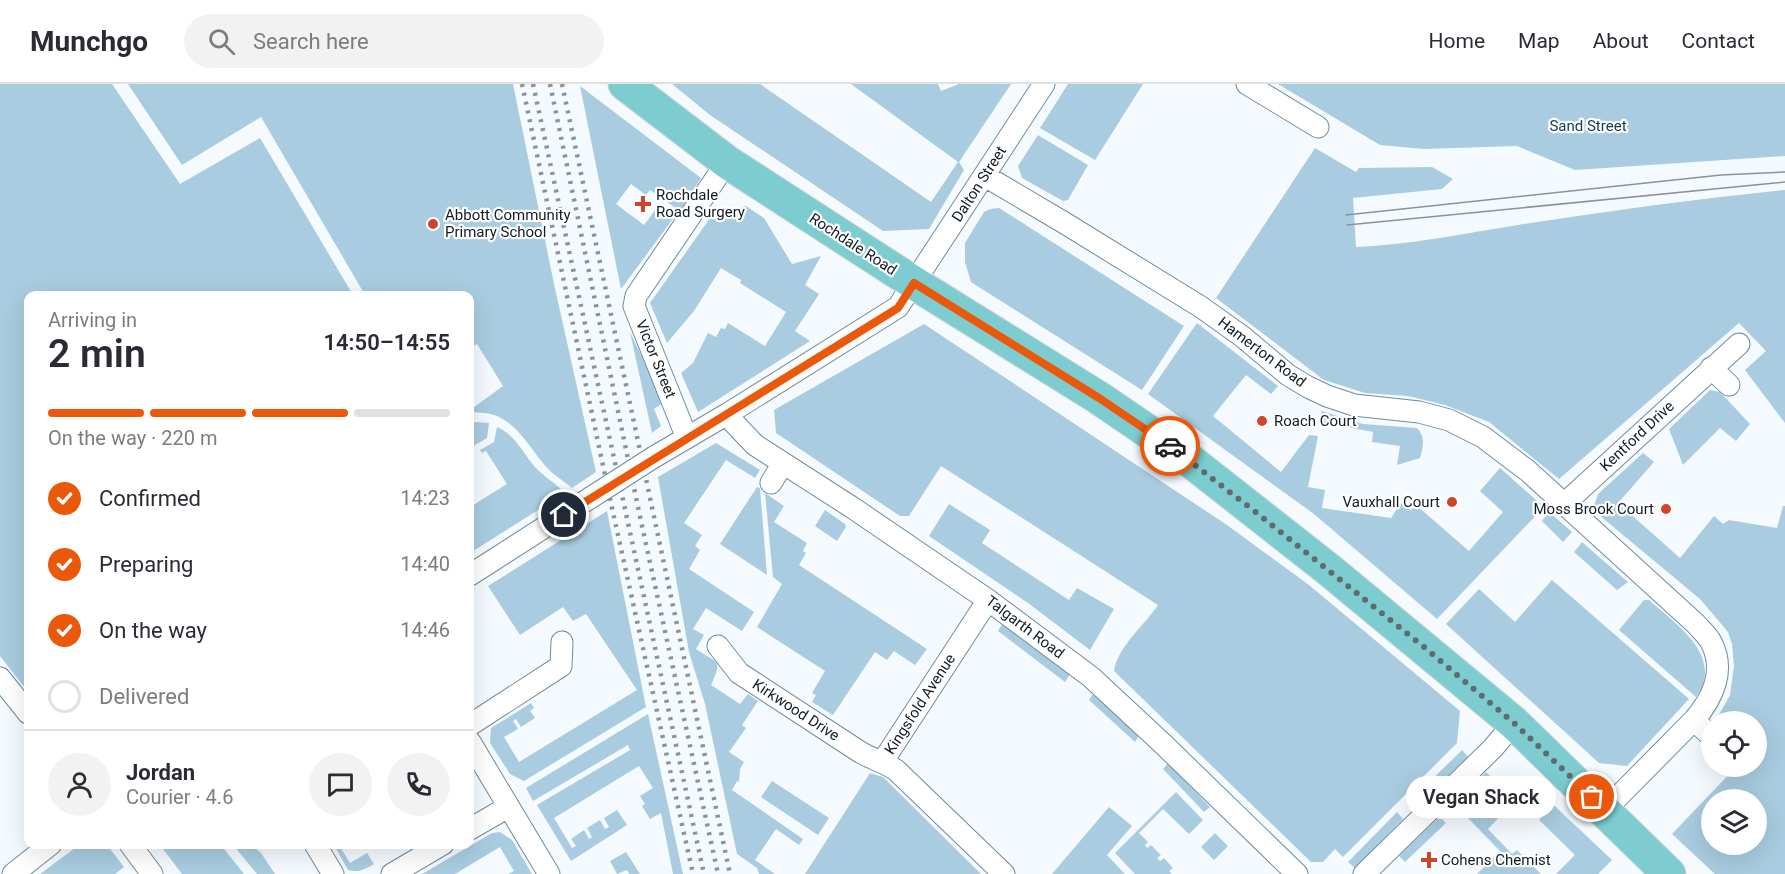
<!DOCTYPE html>
<html lang="en">
<head>
<meta charset="utf-8">
<style>
	body { margin:0; font-family:Roboto,sans-serif; background:#f2f2f3; color:#2b2b33; height:100vh; display:flex; flex-direction:column; font-size:22px; white-space:nowrap }
	* { box-sizing:border-box; margin:0 }
	p { font-size:20px; color:#7c7c81 }
	.icon { flex:none; width:33px; height:33px; fill:none; stroke:currentColor; stroke-width:2; stroke-linecap:round; stroke-linejoin:round }
	.map { position:relative; flex:1; overflow:hidden }
	.sheet { position:absolute; left:24px; top:207px; width:450px; height:558px; display:flex; flex-direction:column; background:#fff; border-radius:12px; box-shadow:0 6px 24px #0002 }
	.sheet>* { flex:none }
	.buttons { position:absolute; left:1701px; top:627px; display:grid; gap:12px }
	.buttons a { display:grid; place-items:center; width:66px; height:66px; border-radius:50%; background:#fff; box-shadow:0 6px 24px #0002; font-size:30px }
	.pin { position:absolute; display:grid; place-items:center; width:51px; height:51px; color:#fff; margin:-26px; border:3px solid #fff; border-radius:50%; box-shadow:0 2px 6px #0007 }
	.courier { position:absolute; display:grid; place-items:center; width:60px; height:60px; margin:-30px; border:4px solid #ea580c; border-radius:50%; background:#fff; color:#222; box-shadow:0 2px 8px #0007 }
	.bubble { position:absolute; height:42px; border-radius:21px; background:#fff; box-shadow:0 6px 24px #0002; font-size:20px; font-weight:600; line-height:42px; text-align:center }
	.summary em { font-style:normal; font-weight:600 }
	.summary div { display:flex; flex-direction:column-reverse }
	.summary { display:flex; align-items:center; justify-content:space-between; height:102px; padding:0 24px }
	h1 { font-size:39px; font-weight:600; line-height:45px }
	.bar { display:grid; grid-template-columns:repeat(4,1fr); gap:9px 6px; align-content:center; height:72px; padding:0 24px }
	.bar i { height:8px; border-radius:4px; background:#e1e1e2 }
	.bar .current { background:#ea580c }
	.bar p { grid-column:span 4 }
	.line { display:flex; align-items:center; gap:15px; padding:0 24px; border-top:2px solid #e1e1e2 }
	.line div { flex:1 }
	.round { display:grid; place-items:center; flex:none; width:63px; height:63px; border-radius:32px; background:#f2f2f3 }
	ol { padding:0 24px; list-style:none }
	li { display:flex; align-items:center; gap:18px; height:66px }
	li p { margin-inline-start:auto }
	li .icon { padding:6px; border-radius:50%; background:#ea580c; color:#fff; stroke-width:4 }
	li:last-child { color:#7c7c81 }
	li i { width:33px; height:33px; border:3px solid #e1e1e2; border-radius:50% }
	header { display:flex; align-items:center; gap:36px; box-sizing:border-box; height:84px; padding:0 30px; background:#fff; border-bottom:2px solid #e1e1e2 }
	header strong { font-size:28px }
	nav { display:flex; gap:33px; margin-inline-start:auto; font-size:21px }
	.search { width:420px; height:54px; background:#f2f2f3; display:flex; align-items:center; gap:15px; box-sizing:border-box; padding:0 21px; border-radius:33px; color:#7c7c81; font-size:22px }
	.map>svg:first-child { display:block }
	.green { fill:#a9cce0; fill-rule:evenodd }
	.lines { fill:none; stroke-linecap:round; stroke-linejoin:round }
	.minor-casing { stroke:#6f8c9d; stroke-width:23 }
	.trunk-casing { stroke:#d4d6d7; stroke-width:35 }
	.minor { stroke:#fff; stroke-width:21 }
	.trunk { stroke:#7cccd0; stroke-width:33 }
	.tram { stroke:#8b9399; stroke-width:1.5 }
	.rail { stroke:#8b9399; stroke-width:4.5; stroke-dasharray:3 6; stroke-linecap:butt }
	.minor-bridge-casing { stroke:#6f8c9d; stroke-width:23; stroke-linecap:butt }
	.minor-bridge { stroke:#fff; stroke-width:21 }
	.done { stroke:#606a70; stroke-width:6; stroke-dasharray:0 10.8 }
	.route { stroke:#ea580c; stroke-width:8 }
	.poi-dot { fill:#cf442b; stroke:#fff; stroke-width:2 }
	.labels { text-anchor:middle; dominant-baseline:central; stroke-width:4.5; stroke-linejoin:round; paint-order:stroke }
	.park-label { font-size:15px; fill:#154054; stroke:#fff }
	.street-label { font-size:15px; fill:#111c23; stroke:#fff }
	.poi-label { font-size:15px; fill:#111c23; stroke:#fff; text-anchor:start }
</style>
</head>
<body>
<header>
<strong>Munchgo</strong>
<div class="search"><svg class="icon" aria-label="search" viewBox="0 0 24 24"><circle cx="10" cy="10" r="6"/><path d="M15 15l6 6"/></svg>Search here</div>
<nav><a>Home</a><a>Map</a><a>About</a><a>Contact</a></nav>
</header>
<div class="map">
<svg width="1785" height="790" viewBox="0 0 1785 790">
	<rect width="100%" height="100%" fill="#f4fafe"/>
	<path class="green" d="M 0,0 L 112,0 L 180,100 L 260,54 L 353,211 L 28,212 L 28,608 L 0,572 Z
		M 128,0 L 513,0 L 554,200 L 596,388 L 572,404 C 563,396 550,389 543,379 C 522,353 509,325 470,329 L 470,326 L 503,302 L 477,260 L 470,264 L 470,212 L 365,211 L 261,33 L 182,81 Z
		M 672,0 L 760,0 L 931,118 L 958,78 L 851,0 L 938,0 L 941,7 L 959,0 L 1011,0 L 959,78 L 964,86 L 929,145 L 883,147 L 710,31 Z
		M 1068,0 L 1143,0 L 1095,76 L 1040,44 Z
		M 1278,0 L 1785,0 L 1785,72 L 1575,86 L 1517,62 L 1424,65 L 1380,61 Z
		M 580,2 L 701,94 L 680,127 L 650,106 L 646,111 L 631,100 L 616,120 L 644,141 L 659,121 L 675,132 L 621,205 Z
		M 1038,51 L 1088,81 L 1068,116 L 1063,117 L 1022,94 L 1018,82 Z
		M 1315,64 L 1356,88 L 1359,84 L 1432,83 L 1453,95 L 1442,105 L 1353,114 L 1356,163 C 1411,161 1465,149 1518,141 C 1607,127 1696,115 1785,106 L 1785,339 L 1745,286 L 1766,267 L 1739,239 L 1559,395 L 1489,338 L 1445,321 L 1408,312 L 1365,309 L 1324,296 L 1216,214 Z
		M 746,122 L 764,134 L 792,180 L 821,172 L 805,201 L 819,210 L 795,247 L 810,257 L 698,328 L 681,289 L 693,279 L 708,249 L 716,253 L 721,244 L 725,245 L 728,239 L 765,262 L 786,228 L 740,199 L 741,196 L 721,184 L 694,227 L 667,259 L 650,219 L 713,130 Z
		M 999,124 L 1184,242 L 1142,306 L 971,198 L 965,178 L 965,159 L 984,128 L 990,125 Z
		M 1197,239 L 1278,302 L 1271,310 L 1246,291 L 1213,332 L 1281,388 L 1309,351 L 1318,352 L 1308,403 L 1325,406 L 1322,424 L 1391,434 L 1401,419 L 1411,426 L 1416,421 L 1469,467 L 1503,428 L 1480,407 L 1500,384 L 1544,423 L 1437,535 L 1314,430 L 1148,310 Z
		M 924,240 L 1227,441 L 1309,501 L 1460,627 L 1457,659 L 1343,773 L 1335,765 L 1323,778 L 1311,778 L 1114,587 C 1118,562 1144,542 1158,521 L 941,382 L 909,432 L 900,432 L 776,349 L 774,326 Z
		M 630,248 L 664,318 L 654,325 L 661,342 L 652,349 Z
		M 1710,306 L 1720,308 L 1750,340 L 1736,357 L 1720,344 L 1683,381 L 1669,345 Z
		M 1322,327 L 1363,340 L 1417,344 C 1426,354 1423,362 1420,374 L 1397,381 L 1400,362 L 1372,358 L 1373,348 L 1320,338 Z
		M 476,338 L 489,339 L 487,354 L 470,364 L 470,339 Z
		M 497,343 C 516,351 523,370 536,384 C 544,393 556,399 565,409 L 470,469 L 470,423 L 507,400 L 486,367 L 482,369 L 480,366 L 494,358 Z
		M 716,359 L 760,386 L 755,394 L 726,376 L 684,439 L 702,451 L 695,462 L 700,466 L 689,485 L 754,528 L 742,547 L 706,524 L 693,545 L 704,551 L 696,565 C 718,580 723,575 711,601 L 740,620 L 748,610 L 758,617 L 742,641 L 746,644 L 729,668 L 744,678 L 740,685 L 739,698 L 737,697 L 732,706 L 803,755 L 799,761 L 776,745 L 755,776 L 775,790 L 759,790 L 757,784 L 737,770 L 705,620 L 689,568 L 658,393 Z
		M 1643,369 L 1654,378 L 1618,419 L 1680,474 L 1714,432 L 1723,440 L 1729,436 L 1777,444 L 1783,422 L 1785,422 L 1785,790 L 1715,790 L 1672,750 L 1736,683 L 1756,682 L 1756,638 L 1721,637 L 1719,635 L 1719,631 L 1730,611 L 1734,582 L 1732,560 L 1728,548 L 1700,515 L 1599,431 L 1594,422 L 1598,410 ZM 1712,716 L 1756,716 L 1756,760 L 1712,760 Z
		M 757,403 L 760,404 L 767,491 L 720,460 Z
		M 765,409 L 784,422 L 774,438 L 807,459 L 803,467 L 806,469 L 799,481 L 927,565 L 915,581 L 894,567 L 887,576 L 875,568 L 833,631 L 812,618 L 816,611 L 812,609 L 825,587 L 757,543 L 782,500 L 773,493 Z
		M 949,420 L 990,446 L 982,459 L 1069,516 L 1077,504 L 1114,525 L 1090,566 L 1028,519 L 929,452 Z
		M 825,426 L 845,440 L 846,443 L 837,457 L 815,442 Z
		M 607,427 L 646,623 L 524,697 L 510,690 L 490,659 L 491,644 L 531,619 L 534,624 L 530,627 L 535,634 L 521,643 L 516,635 L 513,637 L 518,645 L 504,653 L 519,678 L 637,606 L 586,530 L 573,537 L 563,523 L 520,551 L 488,502 Z
		M 1549,428 L 1572,448 L 1563,458 L 1542,437 Z
		M 1582,458 L 1628,498 L 1617,506 L 1574,468 Z
		M 1552,496 L 1689,615 L 1627,682 L 1599,679 L 1446,540 L 1479,505 L 1515,538 Z
		M 1644,516 L 1649,516 C 1671,536 1715,565 1703,600 C 1702,605 1698,609 1696,613 L 1619,546 Z
		M 1002,540 L 1070,590 L 1065,598 L 998,547 Z
		M 1093,610 L 1139,652 L 1135,658 L 1089,616 Z
		M 648,630 L 683,790 L 673,790 L 661,729 L 650,735 L 642,722 L 645,720 L 640,712 L 653,704 L 639,682 L 554,734 L 572,764 L 576,762 L 571,755 L 584,746 L 589,755 L 592,753 L 587,744 L 600,736 L 605,745 L 609,743 L 604,734 L 617,726 L 627,741 L 571,777 L 537,721 L 630,666 L 628,661 L 533,717 L 526,704 Z
		M 1462,666 L 1468,673 L 1411,726 L 1407,720 Z
		M 1168,679 L 1210,723 L 1204,728 L 1163,685 Z
		M 1486,688 L 1492,694 L 1458,728 L 1454,724 L 1456,719 Z
		M 870,689 L 883,693 L 981,790 L 805,790 Z
		M 1508,693 L 1525,694 L 1612,776 L 1598,790 L 1556,790 L 1575,771 L 1539,736 L 1543,731 L 1521,710 L 1488,745 L 1512,770 L 1517,766 L 1541,790 L 1477,790 L 1500,767 L 1467,733 Z
		M 772,697 L 829,734 L 818,751 L 761,713 Z
		M 1176,708 L 1203,736 L 1189,750 L 1163,725 L 1139,749 L 1148,758 L 1145,761 L 1147,764 L 1151,761 L 1161,771 L 1157,774 L 1160,777 L 1164,774 L 1173,784 L 1169,787 L 1172,790 L 1135,790 L 1115,769 Z
		M 1109,723 L 1132,742 L 1107,771 L 1125,790 L 1052,790 Z
		M 1397,728 L 1403,735 L 1355,784 L 1348,778 Z
		M 1437,735 L 1442,735 L 1446,739 L 1405,778 L 1399,772 Z
		M 500,748 L 512,756 L 532,790 L 508,790 L 514,787 L 500,763 L 455,790 L 422,790 L 492,749 Z
		M 1215,749 L 1228,762 L 1214,776 L 1201,763 Z
		M 79,761 L 108,762 L 124,783 L 115,790 L 40,790 Z
		M 160,761 L 221,761 L 244,790 L 182,790 Z
		M 233,761 L 247,761 L 249,763 L 252,761 L 261,769 L 275,790 L 257,790 Z
		M 334,761 L 339,761 L 350,779 L 367,769 L 374,780 C 365,785 359,789 348,786 Z
		M 626,768 L 640,790 L 629,790 L 627,786 L 617,790 L 610,777 Z"/>
	<g class="lines">
		<g class="minor-casing">
			<path id="minor" d="M 1247,0 L 1318,43
				M 985,92 L 1063,138 L 1201,223 L 1243,253 L 1288,291 L 1308,303 L 1327,312 L 1354,321 L 1419,328 L 1449,336 L 1483,353 L 1528,387 L 1696,540 C 1701,546 1708,552 1711,558 C 1726,586 1713,614 1694,636 L 1605,726
				M 1711,284 L 1729,301
				M 729,329 L 734,339 L 755,361 L 853,424 L 988,516 L 1091,593 L 1162,659 L 1297,790
				M 687,354 L 634,222 L 636,212 L 727,78
				M 654,373 L 729,329 L 898,223 L 1044,0
				M 771,399 L 783,379
				M 1563,421 L 1739,260
				M 470,491 L 601,407
				M 718,562 L 739,589 L 860,668 C 872,675 884,678 896,686 L 1004,790
				M 0,594 L 28,629
				M 1694,636 L 1712,653
				M 470,641 L 561,582 L 562,558
				M 470,658 L 549,790
				M 883,677 L 988,516
				M 470,745 L 508,723
				M 130,760 L 152,790
				M 315,760 L 333,790
				M 13,790 L 51,760
				M 392,790 L 443,760
				M 1364,790 L 1493,664 L 1514,639"/>
		</g>
		<g class="trunk-casing">
			<path id="trunk" d="M 625,0 L 727,78 L 914,199 L 1099,314 L 1184,372 L 1328,485 L 1514,639 L 1669,790"/>
		</g>
		<use href="#minor" class="minor"/>
		<use href="#trunk" class="trunk"/>
		<path class="tram" d="M 1346,131 L 1721,91 L 1785,88
			M 1347,141 L 1785,98"/>
		<path class="rail" d="M 522,0 L 612,424 L 693,790
			M 533,0 L 704,790
			M 550,0 L 639,428 L 718,790
			M 562,0 L 730,790"/>
		<g class="minor-bridge-casing">
			<path id="minor-bridge" d="M 601,407 L 654,373"/>
		</g>
		<use href="#minor-bridge" class="minor-bridge"/>
	</g>
	<g class="lines">
		<path class="done" d="M 1170,362 L 1257,429 L 1424,563 L 1514,639 L 1592,713"/>
		<path class="route" d="M 564,431 C 675,361 787,293 898,224 L 914,199 L 1099,314 L 1170,362"/>
	</g>
	<g class="poi-dot">
		<path d="M640 111h6v6h6v6h-6v6h-6v-6h-6v-6h6z"/>
		<circle cx="433" cy="140" r="6"/>
		<circle cx="1262" cy="337" r="6"/>
		<circle cx="1452" cy="418" r="6"/>
		<circle cx="1666" cy="425" r="6"/>
		<path d="M1426 767h6v6h6v6h-6v6h-6v-6h-6v-6h6z"/>
	</g>
	<g class="labels">
		<g class="park-label">
			<text x="1588" y="42">Sand Street</text>
		</g>
		<g class="street-label">
			<text transform="translate(979 100) rotate(-57)">Dalton Street</text>
			<text transform="translate(853 160) rotate(33)">Rochdale Road</text>
			<text transform="translate(1262 268) rotate(37)">Hamerton Road</text>
			<text transform="translate(656 275) rotate(68)">Victor Street</text>
			<text transform="translate(1637 352) rotate(-43)">Kentford Drive</text>
			<text transform="translate(1025 543) rotate(37)">Talgarth Road</text>
			<text transform="translate(920 620) rotate(-57)">Kingsfold Avenue</text>
			<text transform="translate(796 626) rotate(33)">Kirkwood Drive</text>
		</g>
		<g class="poi-label">
			<text x="656" y="111">Rochdale<tspan x="656" dy="17">Road Surgery</tspan></text>
			<text x="445" y="131">Abbott Community<tspan x="445" dy="17">Primary School</tspan></text>
			<text x="1274" y="337">Roach Court</text>
			<text x="1440" y="418" text-anchor="end">Vauxhall Court</text>
			<text x="1654" y="425" text-anchor="end">Moss Brook Court</text>
			<text x="1441" y="776">Cohens Chemist</text>
		</g>
	</g>
</svg>
<div class="buttons">
<a><svg class="icon" aria-label="locate" viewBox="0 0 24 24"><circle cx="12" cy="12" r="6"/><path d="M12 2v4M12 18v4M2 12h4M18 12h4"/></svg></a>
<a><svg class="icon" aria-label="layers" viewBox="0 0 24 24"><path d="M12 4l9 5-9 5-9-5zM3 14l9 5 9-5"/></svg></a>
</div>
<div class="pin" style="left:1592px;top:713px;background:#ea580c"><svg class="icon" aria-label="bag" viewBox="0 0 24 24"><path d="M5 8h14l-1 12H6zM9 8a3 3 0 0 1 6 0"/></svg></div>
<div class="pin" style="left:564px;top:431px;background:#1f2937"><svg class="icon" aria-label="home" viewBox="0 0 24 24"><path d="M3 11l9-7 9 7M6 9v11h12V9"/></svg></div>
<div class="courier" style="left:1170px;top:362px"><svg class="icon" aria-label="car" viewBox="0 0 24 24"><path d="M5 17H2v-5l4-1 3-4h7l3 4 3 1v5h-3M9 17h6M6 11h13"/><circle cx="7" cy="17" r="2"/><circle cx="17" cy="17" r="2"/></svg></div>
<div class="bubble" style="left:1406px;top:692px;width:150px">Vegan Shack</div>
<section class="sheet">
<div class="summary"><div><h1>2 min</h1><p>Arriving in</p></div><em>14:50–14:55</em></div>
<div class="bar"><i class="current"></i><i class="current"></i><i class="current"></i><i></i><p>On the way · 220 m</p></div>
<ol>
<li><svg class="icon" aria-label="check" viewBox="0 0 24 24"><path d="M5 12l5 5 9-10"/></svg>Confirmed<p>14:23</p></li>
<li><svg class="icon" aria-label="check" viewBox="0 0 24 24"><path d="M5 12l5 5 9-10"/></svg>Preparing<p>14:40</p></li>
<li><svg class="icon" aria-label="check" viewBox="0 0 24 24"><path d="M5 12l5 5 9-10"/></svg>On the way<p>14:46</p></li>
<li><i></i>Delivered</li>
</ol>
<div class="line" style="height:108px"><a class="round"><svg class="icon" aria-label="person" viewBox="0 0 24 24"><circle cx="12" cy="8" r="4"/><path d="M4 21q1-7 8-7t8 7"/></svg></a><div><b>Jordan</b><p>Courier · 4.6</p></div><a class="round"><svg class="icon" aria-label="chat" viewBox="0 0 24 24"><path d="M4 5h16v11H9l-5 4z"/></svg></a><a class="round"><svg class="icon" aria-label="phone" viewBox="0 0 24 24"><path d="M5 4h4l2 5-3 2q2 4 5 5l2-3 5 2v4C11 20 4 13 5 4z"/></svg></a></div>
</section>
</div>
</body>
</html>
